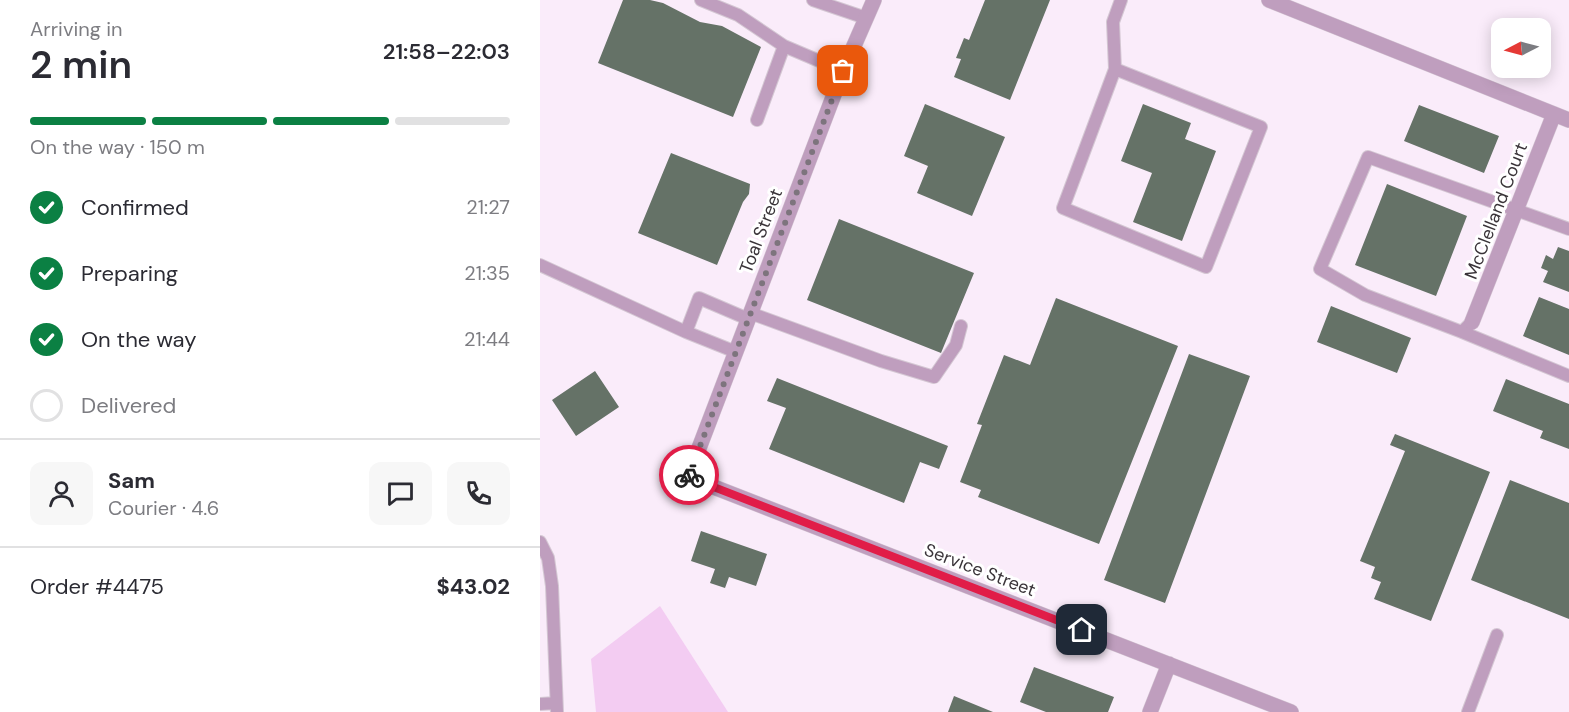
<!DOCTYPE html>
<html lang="en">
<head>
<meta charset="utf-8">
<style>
	body { margin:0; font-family:"DM Sans",sans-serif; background:#f7f7f7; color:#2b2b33; height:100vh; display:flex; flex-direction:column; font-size:22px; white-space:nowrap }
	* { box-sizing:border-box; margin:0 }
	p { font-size:20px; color:#7c7c81 }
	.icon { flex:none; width:33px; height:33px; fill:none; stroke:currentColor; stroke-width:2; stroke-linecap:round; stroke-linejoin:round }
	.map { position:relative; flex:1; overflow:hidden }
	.details { display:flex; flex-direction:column; background:#fff; width:540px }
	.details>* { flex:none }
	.needle { width:39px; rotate:264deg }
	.tools { position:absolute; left:951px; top:18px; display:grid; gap:12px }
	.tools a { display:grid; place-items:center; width:60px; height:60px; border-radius:12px; background:#fff; box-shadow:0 3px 15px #0003; font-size:30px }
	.pin { position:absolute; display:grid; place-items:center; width:51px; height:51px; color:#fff; margin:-26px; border-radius:12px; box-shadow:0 3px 9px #0006 }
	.courier { position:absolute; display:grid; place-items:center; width:60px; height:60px; margin:-30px; border:4px solid #e11d48; border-radius:50%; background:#fff; color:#222; box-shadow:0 2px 8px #0007 }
	.summary em { font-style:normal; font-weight:600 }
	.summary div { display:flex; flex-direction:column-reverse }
	.summary { display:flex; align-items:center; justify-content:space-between; height:102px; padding:0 30px }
	h1 { font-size:39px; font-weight:600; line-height:45px }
	.bar { display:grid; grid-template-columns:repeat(4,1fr); gap:9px 6px; align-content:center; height:72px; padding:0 30px }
	.bar i { height:8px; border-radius:4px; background:#e1e1e2 }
	.bar .active { background:#0b8043 }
	.bar p { grid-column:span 4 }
	.line { display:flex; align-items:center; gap:15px; padding:0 30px; border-top:2px solid #e1e1e2 }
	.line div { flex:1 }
	.round { display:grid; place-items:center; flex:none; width:63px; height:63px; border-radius:12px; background:#f7f7f7 }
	ol { padding:0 30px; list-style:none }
	li { display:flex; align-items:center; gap:18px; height:66px }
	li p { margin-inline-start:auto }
	li .icon { padding:6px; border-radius:50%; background:#0b8043; color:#fff; stroke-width:4 }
	li:last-child { color:#7c7c81 }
	li i { width:33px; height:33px; border:3px solid #e1e1e2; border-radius:50% }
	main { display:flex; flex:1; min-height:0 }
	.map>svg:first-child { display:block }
	.green { fill:#f3ccf2 }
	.building { fill:#657267 }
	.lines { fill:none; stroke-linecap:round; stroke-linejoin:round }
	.lane-casing { stroke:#d4c7d3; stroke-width:14 }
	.street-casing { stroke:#d4c7d3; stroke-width:16 }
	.lane { stroke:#bf9ebe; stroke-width:12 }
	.street { stroke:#bf9ebe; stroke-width:15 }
	.done { stroke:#7d747d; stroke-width:6; stroke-dasharray:0 10.8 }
	.route { stroke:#e11d48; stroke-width:8 }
	.labels { text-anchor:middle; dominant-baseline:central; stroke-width:6; stroke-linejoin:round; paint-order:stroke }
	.street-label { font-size:18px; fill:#3a3439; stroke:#fff }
</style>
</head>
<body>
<main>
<section class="details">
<div class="summary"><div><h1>2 min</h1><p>Arriving in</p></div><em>21:58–22:03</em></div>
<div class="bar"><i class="active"></i><i class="active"></i><i class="active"></i><i></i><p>On the way · 150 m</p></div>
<ol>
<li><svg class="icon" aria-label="check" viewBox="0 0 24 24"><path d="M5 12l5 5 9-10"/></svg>Confirmed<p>21:27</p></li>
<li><svg class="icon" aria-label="check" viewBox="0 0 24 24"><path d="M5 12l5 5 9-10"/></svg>Preparing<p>21:35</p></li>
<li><svg class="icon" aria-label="check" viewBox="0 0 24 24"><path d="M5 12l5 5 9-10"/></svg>On the way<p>21:44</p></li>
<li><i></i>Delivered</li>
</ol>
<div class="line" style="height:108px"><a class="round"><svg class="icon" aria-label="person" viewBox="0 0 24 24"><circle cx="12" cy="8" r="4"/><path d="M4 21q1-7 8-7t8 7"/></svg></a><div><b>Sam</b><p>Courier · 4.6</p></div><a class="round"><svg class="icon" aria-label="chat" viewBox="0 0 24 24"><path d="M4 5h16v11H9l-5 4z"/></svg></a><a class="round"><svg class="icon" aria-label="phone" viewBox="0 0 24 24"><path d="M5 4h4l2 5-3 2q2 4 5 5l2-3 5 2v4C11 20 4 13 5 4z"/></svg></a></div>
<div class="line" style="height:78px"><div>Order #4475</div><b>$43.02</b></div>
</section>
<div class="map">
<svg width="1029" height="712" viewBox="0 0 1029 712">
	<rect width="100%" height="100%" fill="#faecfa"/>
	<path class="green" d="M 120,606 L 188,712 L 56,712 L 51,659 Z"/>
	<path class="building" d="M 83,0 L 110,0 L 123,3 L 160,22 L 182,26 L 221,47 L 193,117 L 58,63 Z
		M 445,0 L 510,0 L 470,100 L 414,77 L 421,59 L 416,58 L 424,38 L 429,40 Z
		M 385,104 L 465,137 L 432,216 L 377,193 L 388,166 L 364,156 Z
		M 603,104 L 651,123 L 645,139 L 676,151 L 642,241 L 593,222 L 612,173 L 581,161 Z
		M 879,105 L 959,136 L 944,173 L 864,141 Z
		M 131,153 L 210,184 L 209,194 L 203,202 L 177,265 L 98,233 Z
		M 847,184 L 927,216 L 896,296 L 815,265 Z
		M 299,219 L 434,273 L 401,353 L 267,300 Z
		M 1018,247 L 1029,251 L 1029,292 L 1003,282 L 1008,271 L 1001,268 L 1006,255 L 1013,259 Z
		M 999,297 L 1029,309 L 1029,355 L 983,336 Z
		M 516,298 L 638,346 L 559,544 L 438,497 L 441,490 L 420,482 L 442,425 L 437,424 L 464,355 L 490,365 Z
		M 791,306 L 871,338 L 857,373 L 777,342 Z
		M 649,354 L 710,376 L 625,603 L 564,580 Z
		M 55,371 L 79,407 L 36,436 L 12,400 Z
		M 237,378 L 408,446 L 399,469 L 380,462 L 364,503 L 229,449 L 246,408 L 227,401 Z
		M 966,379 L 1029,404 L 1029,449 L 1000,438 L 1003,431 L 953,411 Z
		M 855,434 L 950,472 L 891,621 L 834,599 L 841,582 L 831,578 L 835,567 L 820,561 L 865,451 L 850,445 Z
		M 970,480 L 1029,503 L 1029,619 L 931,580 Z
		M 161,531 L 227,554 L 216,586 L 189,577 L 185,588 L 170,583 L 175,569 L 151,561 Z
		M 494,667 L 574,697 L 568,712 L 506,712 L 480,702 Z
		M 414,696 L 453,712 L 408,712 Z"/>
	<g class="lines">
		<g class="lane-casing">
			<path id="lane" d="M 161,0 L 198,15 L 244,46
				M 273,0 L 326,18
				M 575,69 L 721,127 L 666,267 L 523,208 L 575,69 L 573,22 L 581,0
				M 217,120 L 244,46 L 303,71
				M 0,265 L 146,332 L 196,352
				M 210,313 L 341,361 L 394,377 L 416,345 L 421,326
				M 932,322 L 922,332 L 825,295 L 780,269 L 828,157 L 1029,229
				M 146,332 L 159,298 L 208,319
				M 922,332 L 1029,376
				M 0,542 L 8,558 L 12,586 L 17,712
				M 0,704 L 16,703
				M 928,712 L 957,635"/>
		</g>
		<g class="street-casing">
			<path id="street" d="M 334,0 L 303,71 L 148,477 L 751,712
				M 729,0 L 1029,120
				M 932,322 L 1014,114
				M 610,712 L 629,664"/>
		</g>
		<use href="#lane" class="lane"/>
		<use href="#street" class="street"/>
	</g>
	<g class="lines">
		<path class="done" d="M 149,475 L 303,71"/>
		<path class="route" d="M 149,475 L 148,477 L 542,630"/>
	</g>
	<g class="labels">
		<g class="street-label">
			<text transform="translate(956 211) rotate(-69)">McClelland Court</text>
			<text transform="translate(221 231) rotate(-69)">Toal Street</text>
			<text transform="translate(440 570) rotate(21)">Service Street</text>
		</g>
	</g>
</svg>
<div class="tools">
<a><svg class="needle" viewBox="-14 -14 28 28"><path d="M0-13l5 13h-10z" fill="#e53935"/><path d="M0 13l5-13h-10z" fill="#7c7c81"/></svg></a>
</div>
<div class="pin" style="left:303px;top:71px;background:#ea580c"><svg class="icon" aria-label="bag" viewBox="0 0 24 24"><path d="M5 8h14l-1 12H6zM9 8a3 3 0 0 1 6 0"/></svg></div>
<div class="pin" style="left:542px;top:630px;background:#1f2937"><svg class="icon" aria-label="home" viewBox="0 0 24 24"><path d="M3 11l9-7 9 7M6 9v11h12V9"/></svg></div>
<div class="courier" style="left:149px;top:475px"><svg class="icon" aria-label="bike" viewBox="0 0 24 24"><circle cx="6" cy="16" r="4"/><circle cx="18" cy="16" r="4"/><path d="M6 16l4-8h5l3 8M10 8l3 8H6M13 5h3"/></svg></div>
</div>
</main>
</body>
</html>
